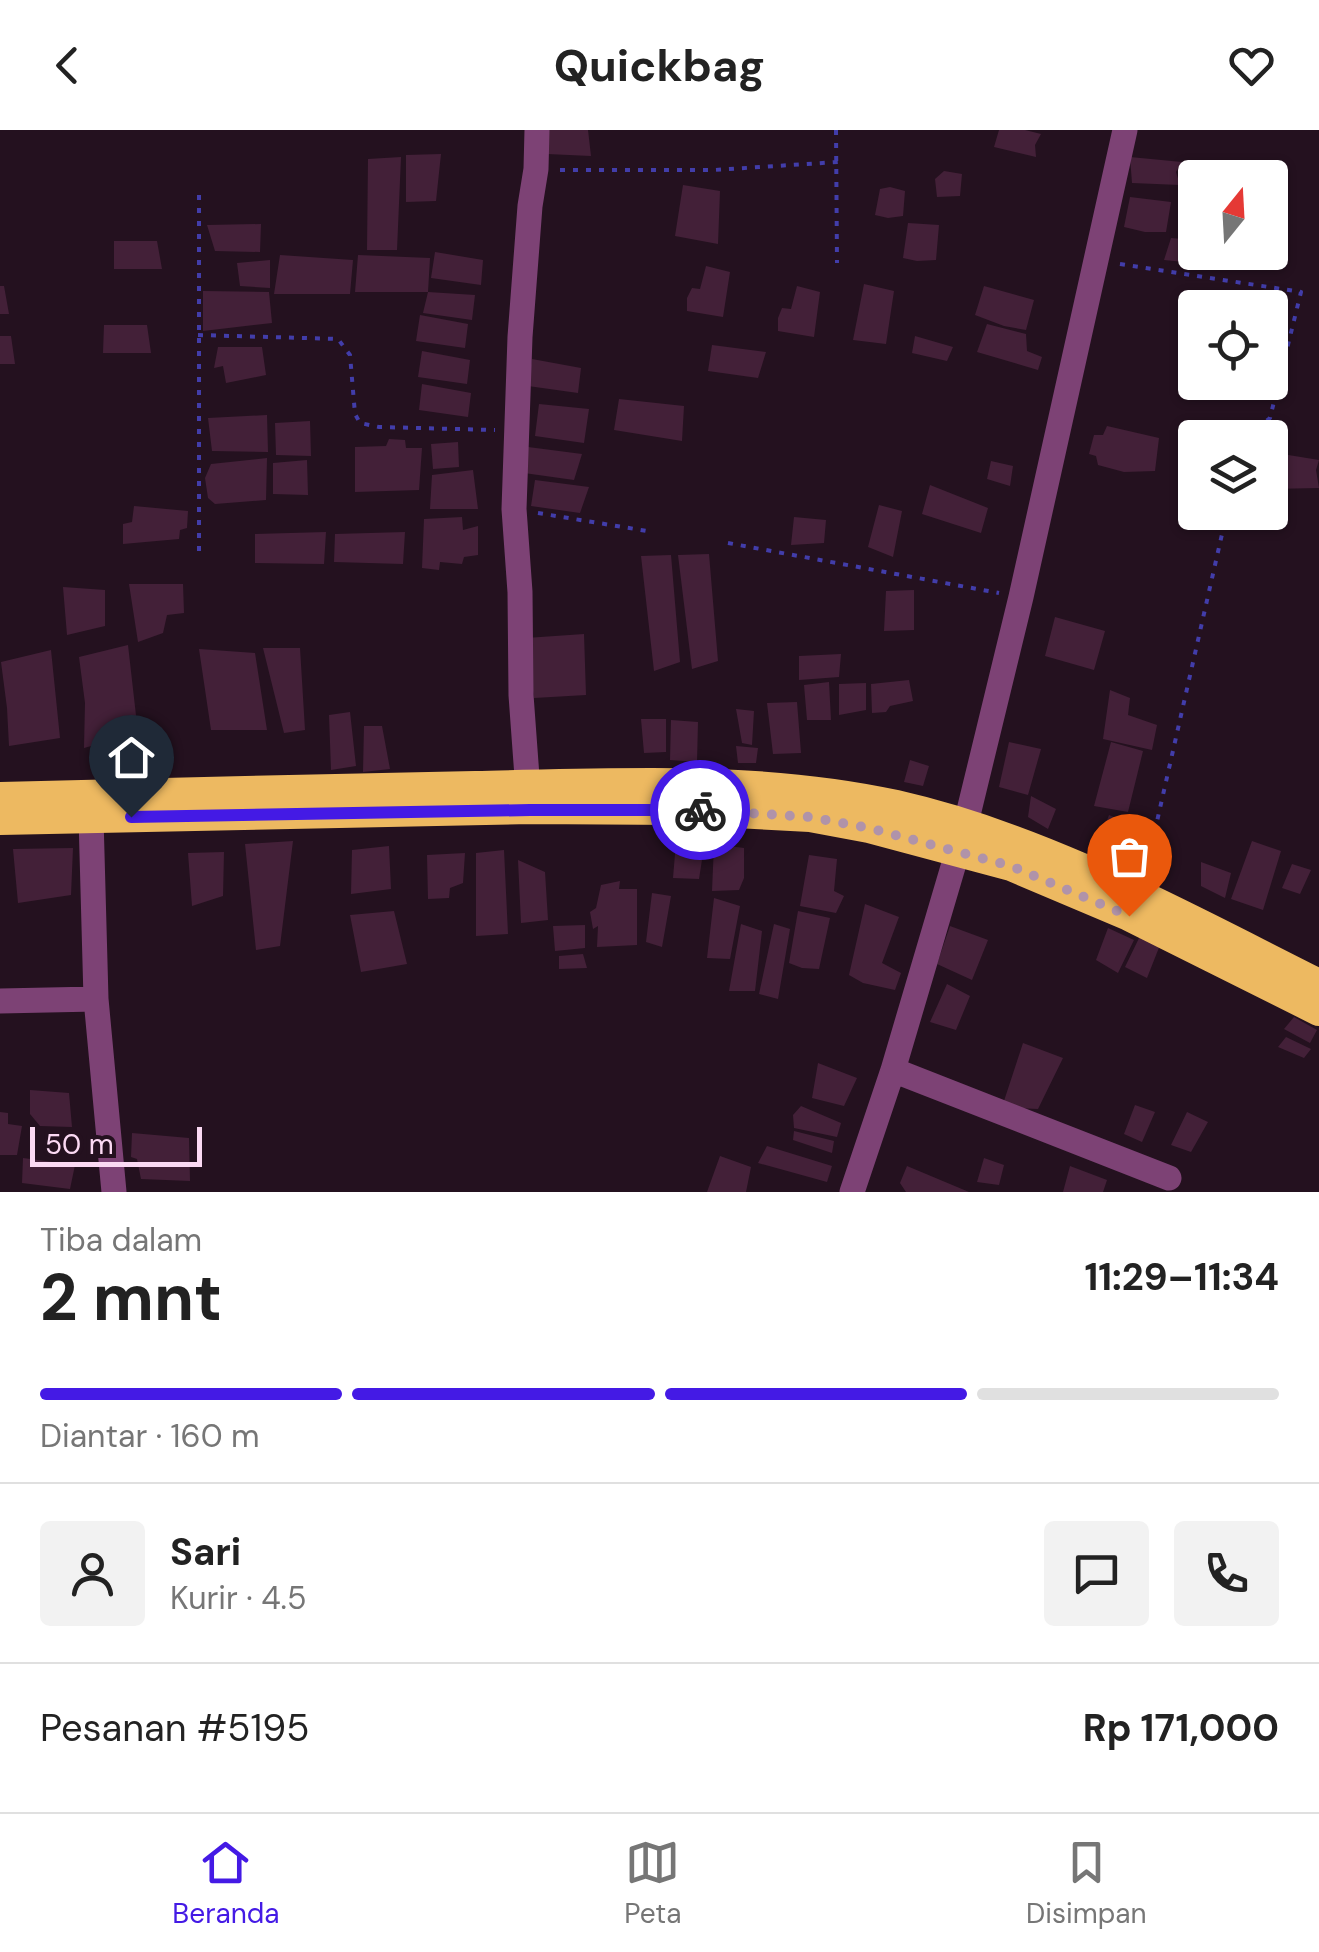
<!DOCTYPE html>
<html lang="id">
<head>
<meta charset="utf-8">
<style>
	body { margin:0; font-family:"DM Sans",sans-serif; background:#f2f2f2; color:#222; height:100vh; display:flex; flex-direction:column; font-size:38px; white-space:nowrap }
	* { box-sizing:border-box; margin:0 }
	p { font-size:32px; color:#767676 }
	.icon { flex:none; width:55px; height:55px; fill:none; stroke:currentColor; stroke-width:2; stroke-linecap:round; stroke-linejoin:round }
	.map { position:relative; height:1062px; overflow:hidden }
	.drawer { display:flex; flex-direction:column; background:#fff; flex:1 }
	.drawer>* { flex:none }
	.needle { width:65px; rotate:18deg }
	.buttons { position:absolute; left:1178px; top:30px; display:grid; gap:20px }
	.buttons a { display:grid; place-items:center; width:110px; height:110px; border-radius:10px; background:#fff; box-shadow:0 2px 8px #0004; font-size:50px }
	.scale { position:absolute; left:30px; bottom:25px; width:172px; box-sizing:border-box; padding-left:10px; border:5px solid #fbd9f3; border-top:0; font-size:28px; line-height:35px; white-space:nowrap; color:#fbd9f3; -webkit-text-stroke:8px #24111f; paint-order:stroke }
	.pin { position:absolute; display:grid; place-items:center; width:85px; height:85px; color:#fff; margin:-102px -42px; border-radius:50% 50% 50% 0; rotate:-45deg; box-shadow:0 0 10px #0007 }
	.pin .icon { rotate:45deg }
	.courier { position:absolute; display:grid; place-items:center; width:100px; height:100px; margin:-50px; border:8px solid #441ae5; border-radius:50%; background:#fff; color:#222; box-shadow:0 2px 12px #0007 }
	.summary em { font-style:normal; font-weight:700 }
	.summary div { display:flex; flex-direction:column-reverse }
	.summary { display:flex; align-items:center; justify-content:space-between; height:170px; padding:0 40px }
	h1 { font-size:65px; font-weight:700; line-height:75px }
	.bar { display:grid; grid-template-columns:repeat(4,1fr); gap:15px 10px; align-content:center; height:120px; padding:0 40px }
	.bar i { height:12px; border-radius:8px; background:#e0e0e0 }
	.bar .active { background:#441ae5 }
	.bar p { grid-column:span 4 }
	.line { display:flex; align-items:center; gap:25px; padding:0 40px; border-top:2px solid #e0e0e0 }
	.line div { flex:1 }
	.round { display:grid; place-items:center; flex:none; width:105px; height:105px; border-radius:10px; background:#f2f2f2 }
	header { display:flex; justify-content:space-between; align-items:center; height:130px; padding:0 40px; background:#fff; font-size:45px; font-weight:700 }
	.tabs { display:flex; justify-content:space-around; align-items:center; height:140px; border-top:2px solid #e0e0e0; background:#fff; font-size:28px; color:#767676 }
	.tabs a { display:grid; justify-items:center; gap:5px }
	.tabs .active { color:#441ae5 }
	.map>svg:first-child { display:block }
	.building { fill:#432038 }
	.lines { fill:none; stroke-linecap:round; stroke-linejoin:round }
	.path { stroke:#423daa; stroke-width:4; stroke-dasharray:5 8; stroke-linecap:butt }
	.minor { stroke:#7d4275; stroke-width:25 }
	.highway { stroke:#edb961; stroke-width:30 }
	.done { stroke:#b093a9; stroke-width:10; stroke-dasharray:0 18 }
	.route { stroke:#441ae5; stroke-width:12 }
</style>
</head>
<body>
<header><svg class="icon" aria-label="back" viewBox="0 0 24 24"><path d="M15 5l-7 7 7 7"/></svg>Quickbag<svg class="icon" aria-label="heart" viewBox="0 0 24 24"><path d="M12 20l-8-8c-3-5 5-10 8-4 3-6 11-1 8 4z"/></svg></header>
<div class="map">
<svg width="1319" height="1062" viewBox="0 0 1319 1062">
	<rect width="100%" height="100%" fill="#24111f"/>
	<path class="building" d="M 549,0 L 588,0 L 591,26 L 547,24 Z
		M 999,0 L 1025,0 L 1041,4 L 1035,15 L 1036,27 L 994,17 Z
		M 441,24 L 436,71 L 406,72 L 406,25 Z
		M 401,27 L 397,120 L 367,120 L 368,29 Z
		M 1130,27 L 1182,32 L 1176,42 L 1180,55 L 1132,53 Z
		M 1195,40 L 1214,46 L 1195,48 L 1195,74 L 1189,72 L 1188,58 Z
		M 944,41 L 962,44 L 960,66 L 937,67 L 935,49 Z
		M 683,55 L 720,61 L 718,114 L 675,106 Z
		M 890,57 L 905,61 L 903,86 L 888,88 L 875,85 L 880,59 Z
		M 1130,67 L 1171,72 L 1166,102 L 1145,102 L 1124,97 Z
		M 908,93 L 939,95 L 936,130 L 917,131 L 903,128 Z
		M 261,94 L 260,122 L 215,121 L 207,95 Z
		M 1171,108 L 1195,110 L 1195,123 L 1186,123 L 1184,132 L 1164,130 Z
		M 114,111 L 157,111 L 162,139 L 114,139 Z
		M 435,122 L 483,130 L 481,155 L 431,148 Z
		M 1214,122 L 1246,122 L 1243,132 L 1214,126 Z
		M 280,125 L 353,130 L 350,164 L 274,164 Z
		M 358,125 L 430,128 L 428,162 L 355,162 Z
		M 270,130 L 270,158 L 240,156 L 237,133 Z
		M 706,136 L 730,142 L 723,187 L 687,181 L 687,168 L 692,158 L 700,159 Z
		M 864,154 L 894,161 L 886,214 L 853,210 Z
		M 0,156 L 4,156 L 9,184 L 0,184 Z
		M 797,156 L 820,162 L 814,207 L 778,201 L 778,188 L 782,178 L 791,179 Z
		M 984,156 L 1034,170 L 1026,200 L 1004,196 L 975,185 Z
		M 203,161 L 269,162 L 272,193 L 203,201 Z
		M 428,162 L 475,165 L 472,190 L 423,183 Z
		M 420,185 L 468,194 L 465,218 L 416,211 Z
		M 987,194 L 1026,204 L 1027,221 L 1042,227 L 1038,240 L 977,222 Z
		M 104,195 L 147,195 L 151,223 L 103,223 Z
		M 0,206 L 11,206 L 15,234 L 0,234 Z
		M 915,206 L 953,217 L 947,231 L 912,223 Z
		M 712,215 L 766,222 L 758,248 L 708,241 Z
		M 218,217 L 262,217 L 266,245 L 226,253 L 223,236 L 214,238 Z
		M 422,221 L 470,230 L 467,254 L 418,247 Z
		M 532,229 L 581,238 L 578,263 L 528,256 Z
		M 422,254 L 471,263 L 468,287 L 419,280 Z
		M 619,269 L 684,276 L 682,311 L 614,300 Z
		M 539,274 L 589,279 L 584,313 L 535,306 Z
		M 267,285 L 268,322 L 212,321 L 208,288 Z
		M 310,291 L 311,326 L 276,325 L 275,293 Z
		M 1107,296 L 1159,308 L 1155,341 L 1124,342 L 1098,335 L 1096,326 L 1089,324 L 1094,305 L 1103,305 Z
		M 389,309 L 405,310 L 406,318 L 422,318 L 419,360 L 355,362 L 355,317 L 386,316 Z
		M 458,312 L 459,337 L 433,339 L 431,314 Z
		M 528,317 L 582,324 L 574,350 L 524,343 Z
		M 1270,322 L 1319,330 L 1316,340 L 1319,358 L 1270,359 Z
		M 267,328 L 266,370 L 215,374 L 208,368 L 205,348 L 211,334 Z
		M 307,330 L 308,365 L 273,364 L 273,333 Z
		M 991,331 L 1013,336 L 1010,356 L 987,349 Z
		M 473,340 L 478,379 L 430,379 L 432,345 Z
		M 535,350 L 589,357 L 580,383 L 531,376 Z
		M 930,355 L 988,378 L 981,403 L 922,384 Z
		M 879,375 L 902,381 L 893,427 L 868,417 Z
		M 134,376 L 188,381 L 187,398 L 180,400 L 179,409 L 123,414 L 123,394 L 132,392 Z
		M 462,387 L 463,400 L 478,396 L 478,425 L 464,427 L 462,434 L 440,432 L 439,440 L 422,438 L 424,389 Z
		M 794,387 L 826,390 L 824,413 L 791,415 Z
		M 326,402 L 324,434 L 255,433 L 255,404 Z
		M 405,402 L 403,434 L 334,432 L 335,404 Z
		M 709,424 L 718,531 L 692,539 L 678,425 Z
		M 671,425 L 680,532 L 654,541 L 641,426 Z
		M 129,454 L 183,454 L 184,483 L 167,485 L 163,503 L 138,512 Z
		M 63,457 L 105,460 L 105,496 L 67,505 Z
		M 914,460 L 914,500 L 884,501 L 886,461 Z
		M 1055,487 L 1105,501 L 1094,540 L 1045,526 Z
		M 584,504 L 586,565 L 534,568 L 526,508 Z
		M 128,515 L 138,603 L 84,618 L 85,573 L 79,527 Z
		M 263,518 L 300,518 L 305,600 L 284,603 Z
		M 199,519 L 255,523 L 267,600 L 211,600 Z
		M 51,520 L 60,608 L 9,616 L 7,578 L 1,532 Z
		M 841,524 L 839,547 L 799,550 L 799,526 Z
		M 909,550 L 913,571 L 890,576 L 886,582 L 872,583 L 871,554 Z
		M 829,552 L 831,590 L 807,590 L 804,555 Z
		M 866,553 L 866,580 L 839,585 L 839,554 Z
		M 1110,560 L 1130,568 L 1128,585 L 1157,595 L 1152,620 L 1103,609 Z
		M 797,572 L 801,623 L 773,624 L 767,573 Z
		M 736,579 L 754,581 L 752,615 L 742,613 Z
		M 350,582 L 356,636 L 331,640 L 329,585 Z
		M 641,589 L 666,589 L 666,622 L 644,623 Z
		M 671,590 L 698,592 L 697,632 L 670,630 Z
		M 364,596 L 382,596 L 390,639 L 363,642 Z
		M 1009,612 L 1041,619 L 1028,665 L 999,657 Z
		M 1111,612 L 1143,621 L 1128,682 L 1094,676 Z
		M 736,616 L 758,618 L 756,633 L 738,633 Z
		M 910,630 L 929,636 L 923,656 L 904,652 Z
		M 1031,666 L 1056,679 L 1048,699 L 1028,687 Z
		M 1109,685 L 1128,693 L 1119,726 L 1098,715 Z
		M 293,711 L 280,816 L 256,820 L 245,714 Z
		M 1252,711 L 1281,721 L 1263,780 L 1231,769 Z
		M 676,712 L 704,717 L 699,749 L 673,748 Z
		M 714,714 L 744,718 L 744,748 L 739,760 L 712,761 Z
		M 389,716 L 391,759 L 351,764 L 352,720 Z
		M 73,718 L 71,765 L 18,773 L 13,719 Z
		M 504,720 L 508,804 L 476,806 L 476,723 Z
		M 224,722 L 223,766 L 192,776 L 188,723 Z
		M 465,723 L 463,753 L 450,758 L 449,768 L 428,769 L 427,725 Z
		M 809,725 L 837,729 L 834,761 L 844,766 L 836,783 L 800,776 Z
		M 518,730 L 545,742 L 548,790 L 521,793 Z
		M 1201,732 L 1231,743 L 1225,768 L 1201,756 Z
		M 1292,734 L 1311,740 L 1300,764 L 1282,758 Z
		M 620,751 L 619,759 L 637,759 L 637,815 L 597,817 L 598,796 L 593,799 L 590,782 L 596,778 L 601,755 Z
		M 652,763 L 671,766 L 662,817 L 646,812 Z
		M 714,768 L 740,776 L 730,829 L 707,828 Z
		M 865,774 L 899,787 L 882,833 L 901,843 L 895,860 L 863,853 L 849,845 Z
		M 394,781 L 407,834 L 361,842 L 350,785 Z
		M 798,781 L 830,788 L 819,839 L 802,838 L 789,833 Z
		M 741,794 L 762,801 L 755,861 L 729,861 Z
		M 774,794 L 790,799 L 778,869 L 759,864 Z
		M 585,795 L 585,818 L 555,821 L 553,796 Z
		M 950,796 L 988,810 L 972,850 L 937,834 Z
		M 1108,798 L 1134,810 L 1118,843 L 1096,830 Z
		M 1141,804 L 1160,815 L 1147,848 L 1125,837 Z
		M 583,824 L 587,838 L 559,839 L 559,826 Z
		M 947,854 L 970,866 L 956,900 L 930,892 Z
		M 1294,887 L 1317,900 L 1310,913 L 1284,899 Z
		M 1286,907 L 1311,919 L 1304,928 L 1278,917 Z
		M 1023,913 L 1063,928 L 1038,979 L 1013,978 L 1003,974 Z
		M 818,933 L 857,948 L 844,976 L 812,968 Z
		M 30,960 L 69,963 L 72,997 L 40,996 L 30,984 Z
		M 1135,975 L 1155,982 L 1142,1012 L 1124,1004 Z
		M 801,976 L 841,993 L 837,1007 L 794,998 L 793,985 Z
		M 0,982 L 8,983 L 8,994 L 22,996 L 17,1025 L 0,1025 Z
		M 1187,982 L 1208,992 L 1191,1022 L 1171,1015 Z
		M 794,1001 L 834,1011 L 832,1023 L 793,1010 Z
		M 132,1003 L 189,1008 L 190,1051 L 141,1049 L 137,1029 L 131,1027 Z
		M 767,1016 L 832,1036 L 827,1052 L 758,1033 Z
		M 720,1026 L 751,1037 L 746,1062 L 707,1062 Z
		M 23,1028 L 75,1035 L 70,1059 L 22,1053 Z
		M 984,1028 L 1004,1035 L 999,1055 L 977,1052 Z
		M 907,1036 L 969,1062 L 906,1062 L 900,1053 Z
		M 1070,1036 L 1107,1050 L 1103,1062 L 1063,1062 Z"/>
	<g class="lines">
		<path class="path" d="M 836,0 L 837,133
			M 560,40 L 714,40 L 838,32
			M 1120,134 L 1301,162 L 1270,288 L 1244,308
			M 198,205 L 338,209 L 350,225 L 355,284 L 360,293 L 379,297 L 495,300
			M 538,383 L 647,401
			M 728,413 L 999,463
			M 199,421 L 199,58
			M 1146,740 L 1227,382"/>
		<path class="minor" d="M 529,674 L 521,565 L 520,462 L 514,379 L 520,207 L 530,76 L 536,39 L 537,0
			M 91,687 L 96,869 L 114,1062
			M 966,693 L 1021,467 L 1125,0
			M 0,871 L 96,869
			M 893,940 L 1169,1048
			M 852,1062 L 893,940 L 958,720"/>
		<path class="highway" d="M 0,667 C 158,662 317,660 475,656 C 615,653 759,645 896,675 C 1046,709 1183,786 1319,854
			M 0,690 L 530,679 L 678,680 L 810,687 L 869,698 L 1011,736 L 1129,786 L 1319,881"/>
	</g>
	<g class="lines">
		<path class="done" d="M 700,680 L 810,687 L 869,698 L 1011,736 L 1129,786"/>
		<path class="route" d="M 131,687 L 530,680 L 700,680"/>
	</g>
</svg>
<div class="buttons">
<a><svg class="needle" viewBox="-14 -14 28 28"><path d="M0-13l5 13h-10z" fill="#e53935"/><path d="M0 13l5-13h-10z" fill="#767676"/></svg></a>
<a><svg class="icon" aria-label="locate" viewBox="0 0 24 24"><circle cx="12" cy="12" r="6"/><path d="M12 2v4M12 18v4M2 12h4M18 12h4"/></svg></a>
<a><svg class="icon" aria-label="layers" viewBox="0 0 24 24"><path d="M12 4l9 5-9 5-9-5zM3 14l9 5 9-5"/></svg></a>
</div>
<div class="scale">50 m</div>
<div class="pin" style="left:1129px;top:786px;background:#ea580c"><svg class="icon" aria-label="bag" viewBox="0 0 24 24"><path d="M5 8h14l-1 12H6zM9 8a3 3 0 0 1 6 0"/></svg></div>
<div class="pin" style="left:131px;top:687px;background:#1f2937"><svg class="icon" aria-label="home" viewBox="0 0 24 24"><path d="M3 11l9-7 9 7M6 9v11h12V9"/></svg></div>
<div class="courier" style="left:700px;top:680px"><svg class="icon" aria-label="bike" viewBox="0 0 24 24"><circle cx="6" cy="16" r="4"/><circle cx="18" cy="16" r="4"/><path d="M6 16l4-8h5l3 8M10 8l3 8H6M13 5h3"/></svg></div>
</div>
<section class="drawer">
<div class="summary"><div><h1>2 mnt</h1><p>Tiba dalam</p></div><em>11:29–11:34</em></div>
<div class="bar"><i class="active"></i><i class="active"></i><i class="active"></i><i></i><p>Diantar · 160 m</p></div>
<div class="line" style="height:180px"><a class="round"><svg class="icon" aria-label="person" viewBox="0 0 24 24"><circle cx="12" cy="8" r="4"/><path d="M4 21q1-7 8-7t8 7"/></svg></a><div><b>Sari</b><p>Kurir · 4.5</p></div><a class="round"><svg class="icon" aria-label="chat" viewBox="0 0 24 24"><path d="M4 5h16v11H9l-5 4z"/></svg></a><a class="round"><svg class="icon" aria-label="phone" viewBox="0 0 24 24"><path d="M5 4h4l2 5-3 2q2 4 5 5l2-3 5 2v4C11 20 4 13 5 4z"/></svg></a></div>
<div class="line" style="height:130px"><div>Pesanan #5195</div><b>Rp 171,000</b></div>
</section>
<nav class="tabs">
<a class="active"><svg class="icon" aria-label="home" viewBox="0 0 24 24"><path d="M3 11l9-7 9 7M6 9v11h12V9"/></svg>Beranda</a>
<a><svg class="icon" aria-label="map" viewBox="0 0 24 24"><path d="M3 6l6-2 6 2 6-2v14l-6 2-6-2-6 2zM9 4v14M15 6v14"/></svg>Peta</a>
<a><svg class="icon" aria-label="saved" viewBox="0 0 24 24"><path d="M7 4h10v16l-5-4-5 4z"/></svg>Disimpan</a>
</nav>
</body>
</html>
